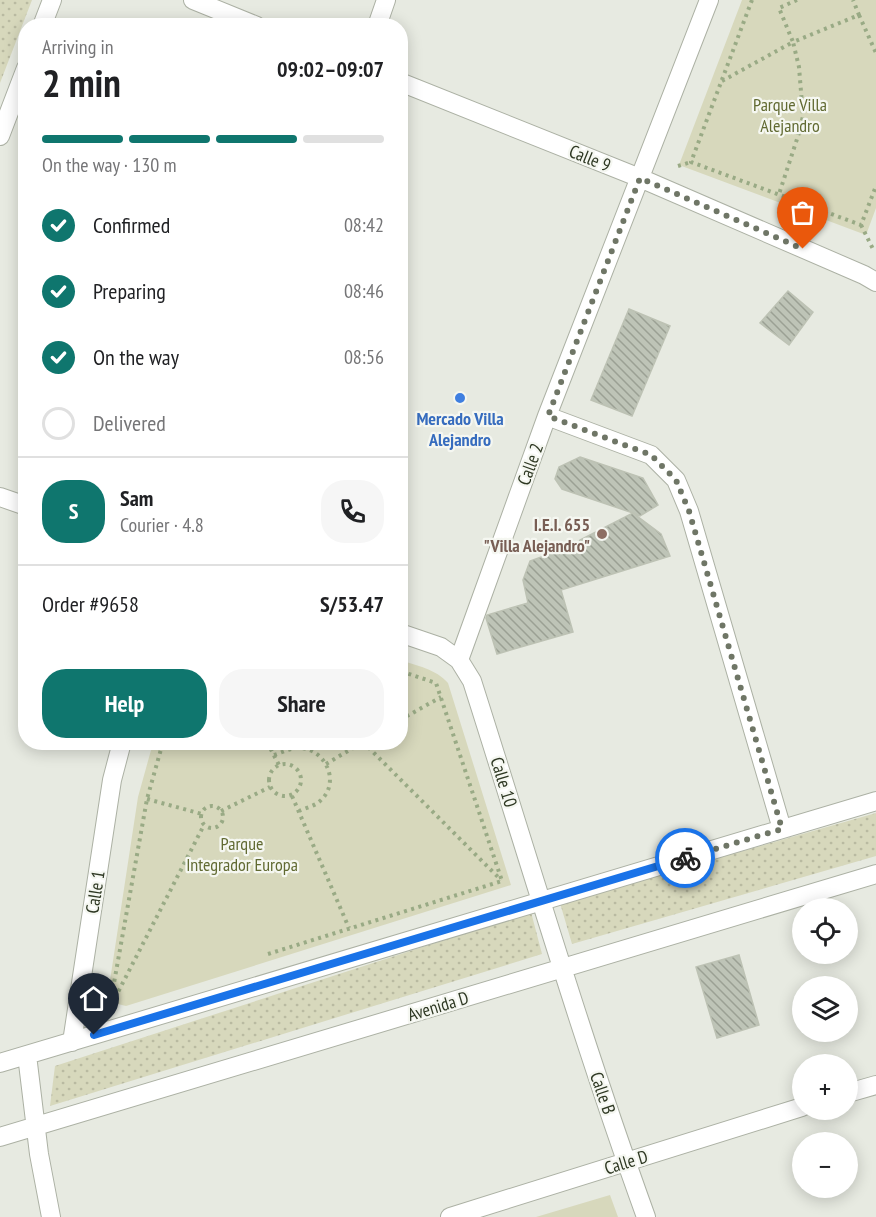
<!DOCTYPE html>
<html lang="en">
<head>
<meta charset="utf-8">
<style>
	body { margin:0; font-family:"PT Sans Narrow",sans-serif; background:#f6f6f6; color:#202124; height:100vh; display:flex; flex-direction:column; font-size:22px; white-space:nowrap }
	* { box-sizing:border-box; margin:0 }
	p { font-size:20px; color:#757577 }
	.icon { flex:none; width:33px; height:33px; fill:none; stroke:currentColor; stroke-width:2; stroke-linecap:round; stroke-linejoin:round }
	.map { position:relative; flex:1; overflow:hidden }
	.details { position:absolute; left:18px; top:18px; width:390px; height:732px; display:flex; flex-direction:column; background:#fff; border-radius:24px; box-shadow:0 3px 15px #0003 }
	.details>* { flex:none }
	.controls { position:absolute; left:792px; top:898px; display:grid; gap:12px }
	.controls a { display:grid; place-items:center; width:66px; height:66px; border-radius:50%; background:#fff; box-shadow:0 3px 15px #0003; font-size:30px }
	.pin { position:absolute; display:grid; place-items:center; width:51px; height:51px; color:#fff; margin:-62px -26px; border-radius:50% 50% 50% 0; rotate:-45deg; box-shadow:0 0 6px #0007 }
	.pin .icon { rotate:45deg }
	.courier { position:absolute; display:grid; place-items:center; width:60px; height:60px; margin:-30px; border:4px solid #1a73e8; border-radius:50%; background:#fff; color:#222; box-shadow:0 2px 8px #0007 }
	.overview em { font-style:normal; font-weight:800 }
	.overview div { display:flex; flex-direction:column-reverse }
	.overview { display:flex; align-items:center; justify-content:space-between; height:102px; padding:0 24px }
	h1 { font-size:39px; font-weight:800; line-height:45px }
	.bar { display:grid; grid-template-columns:repeat(4,1fr); gap:9px 6px; align-content:center; height:72px; padding:0 24px }
	.bar i { height:8px; border-radius:4px; background:#e0e0e0 }
	.bar .active { background:#0f766e }
	.bar p { grid-column:span 4 }
	.line { display:flex; align-items:center; gap:15px; padding:0 24px; border-top:2px solid #e0e0e0 }
	.line div { flex:1 }
	.round { display:grid; place-items:center; flex:none; width:63px; height:63px; border-radius:24px; background:#f6f6f6 }
	ol { padding:0 24px; list-style:none }
	li { display:flex; align-items:center; gap:18px; height:66px }
	li p { margin-inline-start:auto }
	li .icon { padding:6px; border-radius:50%; background:#0f766e; color:#fff; stroke-width:4 }
	li:last-child { color:#757577 }
	li i { width:33px; height:33px; border:3px solid #e0e0e0; border-radius:50% }
	.cta { display:flex; gap:12px; margin-top:auto; padding:12px 24px }
	.cta a { flex:1; height:69px; border-radius:24px; background:#0f766e; color:#fff; font-size:24px; font-weight:800; line-height:69px; text-align:center }
	.cta a+a { background:#f6f6f6; color:#202124 }
	.map>svg:first-child { display:block }
	.grass { fill:url(#grass-dots) }
	.green { fill:#d7d8bc }
	.building { fill:url(#building-back-hatch); stroke:#bdc2b4; stroke-width:1.5 }
	.lines { fill:none; stroke-linecap:round; stroke-linejoin:round }
	.minor-casing { stroke:#acb1a4; stroke-width:20 }
	.path { stroke:#99aa85; stroke-width:4; stroke-dasharray:3 4.5; stroke-linecap:butt }
	.minor { stroke:#fff; stroke-width:18 }
	.done { stroke:#6f7666; stroke-width:6; stroke-dasharray:0 10.8 }
	.route { stroke:#1a73e8; stroke-width:8 }
	.shop-dot { fill:#3f7fe0; stroke:#f5f7f1; stroke-width:2 }
	.education-dot { fill:#8d6e63; stroke:#f5f7f1; stroke-width:2 }
	.labels { text-anchor:middle; dominant-baseline:central; stroke-width:4.5; stroke-linejoin:round; paint-order:stroke }
	.park-label { font-size:18px; fill:#616a32; stroke:#f5f7f1 }
	.street-label { font-size:18px; fill:#2e3823; stroke:#f5f7f1 }
	.shop-label { font-size:18px; font-weight:bold; fill:#366cbe; stroke:#f5f7f1 }
	.education-label { font-size:18px; font-weight:bold; fill:#785e54; stroke:#f5f7f1; text-anchor:end }
</style>
</head>
<body>
<div class="map">
<svg width="876" height="1217" viewBox="0 0 876 1217">
	<defs>
		<pattern id="grass-dots" width="8" height="8" patternUnits="userSpaceOnUse" patternTransform="scale(1.5)"><rect width="8" height="8" fill="#d7d8bc"/><path d="M2 2h.1M6 6h.1" fill="none" stroke="#b9baa1" stroke-width="1.8" stroke-linecap="round"/></pattern>
		<pattern id="building-back-hatch" width="6" height="6" patternUnits="userSpaceOnUse" patternTransform="scale(1.5)"><rect width="6" height="6" fill="#bec4b7"/><path d="M-1 5l2 2M0 0l6 6M5-1l2 2" fill="none" stroke="#9ba094"/></pattern>
	</defs>
	<rect width="100%" height="100%" fill="#e7eae1"/>
	<path class="grass" d="M 0,0 L 32,0 L 0,83 Z
		M 876,813 L 876,856 L 572,944 L 560,903 Z
		M 531,912 L 542,954 L 50,1106 L 55,1066 Z"/>
	<path class="green" d="M 742,0 L 876,0 L 876,208 L 866,235 L 679,165 Z
		M 401,660 C 417,666 436,669 448,683 L 511,885 L 126,1006 L 114,1003 L 110,996 L 109,987 L 138,797 L 153,743 L 400,742 Z
		M 610,1195 L 618,1217 L 536,1217 Z"/>
	<path class="building" d="M 788,291 L 813,312 L 789,345 L 760,323 Z
		M 629,309 L 670,326 L 632,416 L 591,400 Z
		M 580,457 L 643,478 L 658,505 L 640,516 L 633,513 L 661,534 L 670,556 L 561,590 L 573,632 L 497,654 L 486,618 L 487,615 L 528,603 L 523,580 L 530,561 L 544,556 L 547,549 L 576,549 L 580,540 L 633,513 L 562,489 L 555,479 L 559,467 Z
		M 739,955 L 759,1025 L 717,1038 L 696,967 Z"/>
	<g class="lines">
		<g class="minor-casing">
			<path id="minor" d="M 193,0 L 257,26
				M 42,26 L 52,0
				M 377,26 L 386,0
				M 400,82 L 640,178 L 864,275 L 876,282
				M 0,136 L 26,68
				M 547,416 L 651,455 L 676,480 L 689,511 L 782,829
				M 0,497 L 26,506
				M 400,633 L 441,647 L 459,660 L 472,681 C 529,860 582,1040 646,1217
				M 459,660 L 547,416 L 709,0
				M 72,1042 L 112,780 L 122,742
				M 27,1055 L 39,1154 L 51,1217
				M 0,1063 L 876,801
				M 848,1093 L 876,1085
				M 0,1137 L 876,874
				M 450,1217 L 802,1107"/>
		</g>
		<path class="path" d="M 752,0 L 691,162 L 861,225 L 876,186
			M 797,0 L 779,8 L 793,42 L 859,15 L 853,0
			M 859,15 L 876,53
			M 722,81 L 793,42 L 799,67 L 803,116 L 799,133 L 779,194
			M 678,166 L 691,162
			M 861,225 L 874,251
			M 400,720 L 441,697
			M 267,742 L 279,765
			M 363,742 L 501,880
			M 274,755 C 283,752 292,747 301,748 C 326,750 341,783 320,801 C 315,806 305,808 299,811
			M269 780a16 16 0 1 1 32 0a16 16 0 1 1-32 0Z
			M 326,764 L 363,742
			M 292,796 L 349,928
			M 147,799 L 202,814
			M201 817a11 11 0 1 1 22 0a11 11 0 1 1-22 0Z
			M 221,811 L 270,787
			M 268,954 L 502,881 L 436,683 L 400,671
			M 115,998 L 204,825
			M 118,1001 L 114,999 L 112,994 L 147,799 L 163,742"/>
		<use href="#minor" class="minor"/>
	</g>
	<g class="lines">
		<path class="done" d="M 685,858 L 782,829 L 689,511 L 676,480 L 651,455 L 548,416 L 640,178 L 803,249"/>
		<path class="route" d="M 94,1035 L 685,858"/>
	</g>
	<circle class="shop-dot" cx="460" cy="398" r="6"/>
	<circle class="education-dot" cx="602" cy="534" r="6"/>
	<g class="labels">
		<g class="park-label">
			<text x="790" y="104">Parque Villa<tspan x="790" dy="21">Alejandro</tspan></text>
			<text x="242" y="843">Parque<tspan x="242" dy="21">Integrador Europa</tspan></text>
		</g>
		<g class="street-label">
			<text transform="translate(590 158) rotate(22)">Calle 9</text>
			<text transform="translate(530 464) rotate(-70)">Calle 2</text>
			<text transform="translate(504 782) rotate(73)">Calle 10</text>
			<text transform="translate(95 892) rotate(-81)">Calle 1</text>
			<text transform="translate(438 1006) rotate(-17)">Avenida D</text>
			<text transform="translate(603 1093) rotate(71)">Calle B</text>
			<text transform="translate(626 1162) rotate(-17)">Calle D</text>
		</g>
		<g class="shop-label">
			<text x="460" y="418">Mercado Villa<tspan x="460" dy="21">Alejandro</tspan></text>
		</g>
		<g class="education-label">
			<text x="590" y="524">I.E.I. 655<tspan x="590" dy="21">"Villa Alejandro"</tspan></text>
		</g>
	</g>
</svg>
<div class="controls">
<a><svg class="icon" aria-label="locate" viewBox="0 0 24 24"><circle cx="12" cy="12" r="6"/><path d="M12 2v4M12 18v4M2 12h4M18 12h4"/></svg></a>
<a><svg class="icon" aria-label="layers" viewBox="0 0 24 24"><path d="M12 4l9 5-9 5-9-5zM3 14l9 5 9-5"/></svg></a>
<a>+</a>
<a>−</a>
</div>
<div class="pin" style="left:803px;top:249px;background:#ea580c"><svg class="icon" aria-label="bag" viewBox="0 0 24 24"><path d="M5 8h14l-1 12H6zM9 8a3 3 0 0 1 6 0"/></svg></div>
<div class="pin" style="left:94px;top:1035px;background:#1f2937"><svg class="icon" aria-label="home" viewBox="0 0 24 24"><path d="M3 11l9-7 9 7M6 9v11h12V9"/></svg></div>
<div class="courier" style="left:685px;top:858px"><svg class="icon" aria-label="bike" viewBox="0 0 24 24"><circle cx="6" cy="16" r="4"/><circle cx="18" cy="16" r="4"/><path d="M6 16l4-8h5l3 8M10 8l3 8H6M13 5h3"/></svg></div>
<section class="details">
<div class="overview"><div><h1>2 min</h1><p>Arriving in</p></div><em>09:02–09:07</em></div>
<div class="bar"><i class="active"></i><i class="active"></i><i class="active"></i><i></i><p>On the way · 130 m</p></div>
<ol>
<li><svg class="icon" aria-label="check" viewBox="0 0 24 24"><path d="M5 12l5 5 9-10"/></svg>Confirmed<p>08:42</p></li>
<li><svg class="icon" aria-label="check" viewBox="0 0 24 24"><path d="M5 12l5 5 9-10"/></svg>Preparing<p>08:46</p></li>
<li><svg class="icon" aria-label="check" viewBox="0 0 24 24"><path d="M5 12l5 5 9-10"/></svg>On the way<p>08:56</p></li>
<li><i></i>Delivered</li>
</ol>
<div class="line" style="height:108px"><b class="round" style="background:#0f766e;color:#fff">S</b><div><b>Sam</b><p>Courier · 4.8</p></div><a class="round"><svg class="icon" aria-label="phone" viewBox="0 0 24 24"><path d="M5 4h4l2 5-3 2q2 4 5 5l2-3 5 2v4C11 20 4 13 5 4z"/></svg></a></div>
<div class="line" style="height:78px"><div>Order #9658</div><b>S/53.47</b></div>
<div class="cta"><a>Help</a><a>Share</a></div>
</section>
</div>
</body>
</html>
